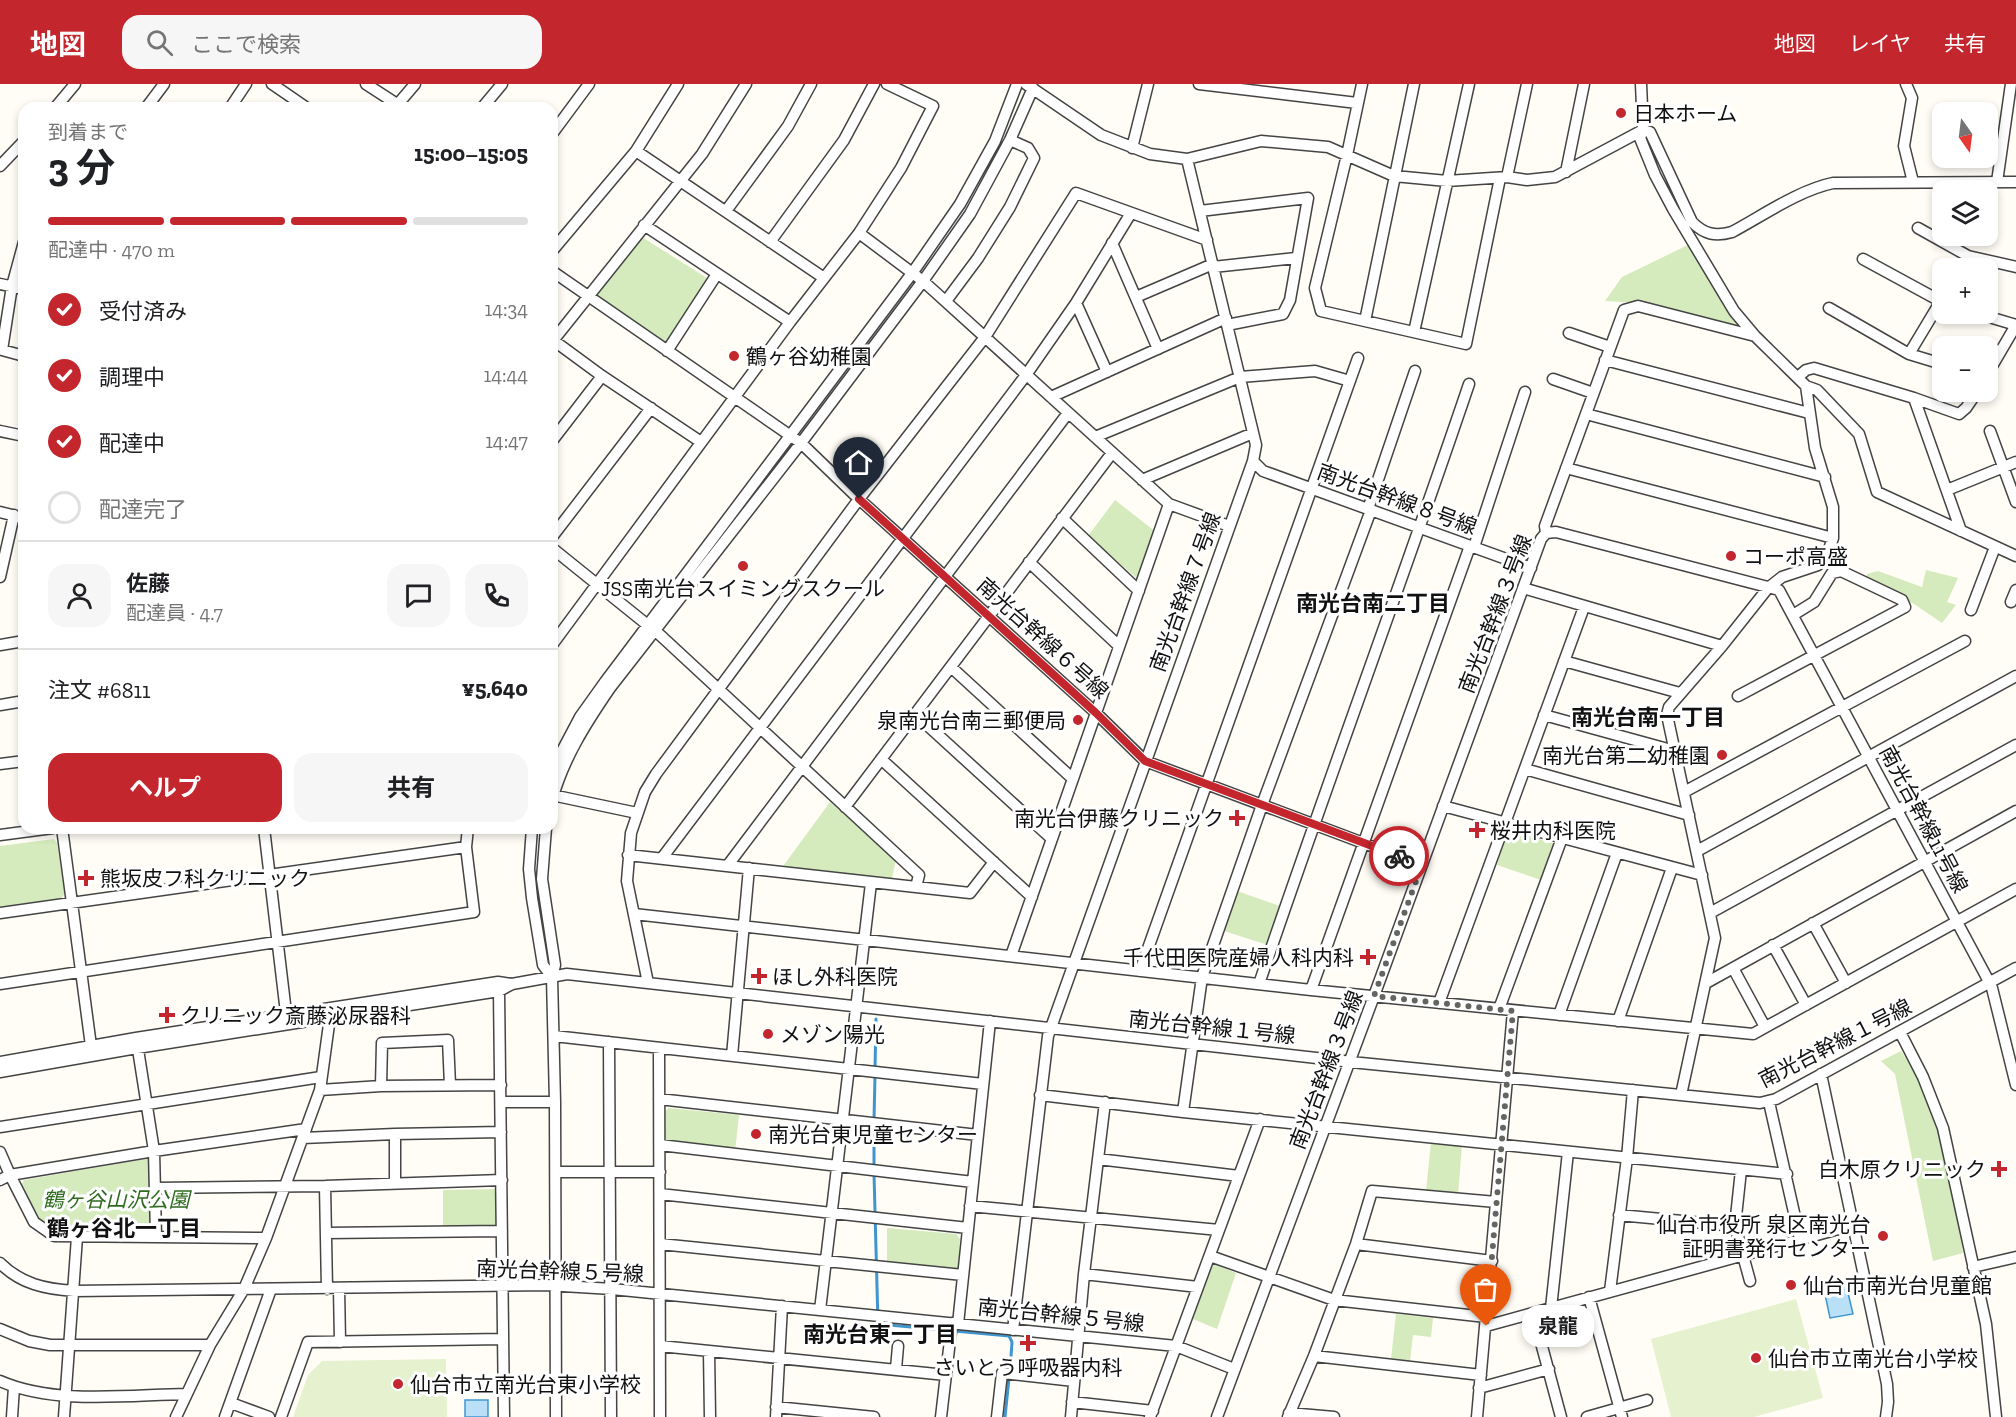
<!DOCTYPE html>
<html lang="ja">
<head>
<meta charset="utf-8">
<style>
	body { margin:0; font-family:"Zilla Slab","Noto Sans JP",serif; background:#f6f6f6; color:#202124; height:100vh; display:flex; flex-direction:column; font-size:22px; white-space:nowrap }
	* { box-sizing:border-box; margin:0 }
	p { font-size:20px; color:#757577 }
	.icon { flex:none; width:33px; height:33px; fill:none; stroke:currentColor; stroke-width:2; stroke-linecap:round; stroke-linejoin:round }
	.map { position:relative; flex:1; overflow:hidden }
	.panel { position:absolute; left:18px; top:18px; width:540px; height:732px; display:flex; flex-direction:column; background:#fff; border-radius:18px; box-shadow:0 3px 9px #0003 }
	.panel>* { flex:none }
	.needle { width:39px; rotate:166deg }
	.controls { position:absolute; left:1932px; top:18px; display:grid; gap:12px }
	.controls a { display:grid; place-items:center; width:66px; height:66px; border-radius:12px; background:#fff; box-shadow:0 3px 9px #0003; font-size:30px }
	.pin { position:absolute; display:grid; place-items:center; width:51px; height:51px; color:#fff; margin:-62px -26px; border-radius:50% 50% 50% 0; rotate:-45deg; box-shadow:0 0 6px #0007 }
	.pin .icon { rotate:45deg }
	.courier { position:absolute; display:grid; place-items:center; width:60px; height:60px; margin:-30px; border:4px solid #c4262e; border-radius:50%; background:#fff; color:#222; box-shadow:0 2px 8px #0007 }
	.bubble { position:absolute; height:42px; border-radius:18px; background:#fff; box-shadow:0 3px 9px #0003; font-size:20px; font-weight:700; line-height:42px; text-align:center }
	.head em { font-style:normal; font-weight:700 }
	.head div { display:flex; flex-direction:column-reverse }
	.head { display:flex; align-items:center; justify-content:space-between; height:102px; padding:0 30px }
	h1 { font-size:39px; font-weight:700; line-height:45px }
	.bar { display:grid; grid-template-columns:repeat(4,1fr); gap:9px 6px; align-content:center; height:72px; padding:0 30px }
	.bar i { height:8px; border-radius:4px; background:#e0e0e0 }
	.bar .active { background:#c4262e }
	.bar p { grid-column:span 4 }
	.line { display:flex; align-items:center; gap:15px; padding:0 30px; border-top:2px solid #e0e0e0 }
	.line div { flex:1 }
	.round { display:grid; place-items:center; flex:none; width:63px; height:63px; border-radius:18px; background:#f6f6f6 }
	ol { padding:0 30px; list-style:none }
	li { display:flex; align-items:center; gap:18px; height:66px }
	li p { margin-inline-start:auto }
	li .icon { padding:6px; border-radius:50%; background:#c4262e; color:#fff; stroke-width:4 }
	li:last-child { color:#757577 }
	li i { width:33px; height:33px; border:3px solid #e0e0e0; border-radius:50% }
	.action { display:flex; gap:12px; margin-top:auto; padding:12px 30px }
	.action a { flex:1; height:69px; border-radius:18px; background:#c4262e; color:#fff; font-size:24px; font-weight:700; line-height:69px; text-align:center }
	.action a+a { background:#f6f6f6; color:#202124 }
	header { display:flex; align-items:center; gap:36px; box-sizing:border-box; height:84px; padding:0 30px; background:#c4262e; color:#fff }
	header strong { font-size:28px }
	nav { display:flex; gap:33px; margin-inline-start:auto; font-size:21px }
	.search { width:420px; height:54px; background:#f6f6f6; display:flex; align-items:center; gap:15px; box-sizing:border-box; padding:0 21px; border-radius:18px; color:#757577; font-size:22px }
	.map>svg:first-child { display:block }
	.green { fill:#d5ebbd }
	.pitch { fill:#e6f2cf }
	.water { fill:#b9e0f7; stroke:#3f96cf; stroke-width:1.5 }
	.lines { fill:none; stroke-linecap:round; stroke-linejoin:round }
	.stream { stroke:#3f96cf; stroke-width:3 }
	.minor-casing { stroke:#444; stroke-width:13 }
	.minor { stroke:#fff; stroke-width:10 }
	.done { stroke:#646461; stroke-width:6; stroke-dasharray:0 10.8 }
	.route { stroke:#c4262e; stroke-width:8 }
	.poi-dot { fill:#c4262e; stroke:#fff; stroke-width:2 }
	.labels { text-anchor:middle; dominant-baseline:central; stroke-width:6; stroke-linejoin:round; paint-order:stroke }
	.poi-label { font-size:21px; fill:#111; stroke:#fff; text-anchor:start }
	.street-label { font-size:21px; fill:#111; stroke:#fff }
	.park-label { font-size:21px; font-style:italic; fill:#2f6b1f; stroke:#fff }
	.neighbourhood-label { font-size:22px; font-weight:bold; fill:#111; stroke:#fff }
</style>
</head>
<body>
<header>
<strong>地図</strong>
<div class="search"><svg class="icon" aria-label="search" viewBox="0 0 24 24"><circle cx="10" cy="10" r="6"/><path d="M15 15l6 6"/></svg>ここで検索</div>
<nav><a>地図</a><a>レイヤ</a><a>共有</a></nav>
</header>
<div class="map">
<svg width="2016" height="1333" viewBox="0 0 2016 1333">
	<rect width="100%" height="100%" fill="#fffdf5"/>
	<path class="green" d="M 642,153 L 710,196 L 665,262 L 595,212 Z
		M 1688,161 L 1738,243 L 1639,219 L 1605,217 L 1622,193 Z
		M 1115,416 L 1156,448 L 1140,497 L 1088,452 Z
		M 1926,486 L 1958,494 L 1947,518 L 1956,521 L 1942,539 L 1914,520 L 1865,496 L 1867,490 L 1878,487 L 1922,503 Z
		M 830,718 L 896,776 L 891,798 L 781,785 Z
		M 1514,748 L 1553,759 L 1556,764 L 1544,797 L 1497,781 L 1505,752 Z
		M 54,755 L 57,759 L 65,809 L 61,815 L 0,824 L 0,762 Z
		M 1237,807 L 1283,823 L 1271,862 L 1224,847 Z
		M 1901,967 C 1939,1024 1956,1102 1963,1169 L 1933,1177 L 1895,990 L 1881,977 Z
		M 669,1024 L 739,1031 L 735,1068 L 670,1060 L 664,1055 L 664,1028 Z
		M 1431,1058 L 1462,1061 L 1458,1111 L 1426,1107 Z
		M 151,1074 L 151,1143 L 146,1149 L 58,1149 L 44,1141 L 30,1123 L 21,1102 L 24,1096 Z
		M 497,1105 L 497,1142 L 443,1143 L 443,1106 Z
		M 887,1144 L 956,1150 L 960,1155 L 958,1187 L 887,1180 Z
		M 1215,1180 L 1236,1189 L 1217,1245 L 1193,1235 L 1210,1185 Z
		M 1396,1230 L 1433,1234 L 1431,1253 L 1413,1251 L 1410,1277 L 1391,1275 Z"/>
	<path class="pitch" d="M 1796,1215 L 1823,1314 L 1754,1333 L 1671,1333 L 1651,1255 Z
		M 446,1275 L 447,1333 L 293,1333 L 308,1291 L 322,1277 Z"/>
	<path class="water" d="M 1845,1196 L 1853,1230 L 1830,1234 L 1823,1201 Z
		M 465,1316 L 488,1316 L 488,1333 L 465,1333 Z"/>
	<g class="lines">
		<path class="stream" d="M 875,985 L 876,935
			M 874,1036 L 875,991
			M 874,1042 L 874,1084
			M 874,1090 L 878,1240 L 1009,1252 L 1012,1258 L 1010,1287
			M 1005,1333 L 1009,1294"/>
		<g class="minor-casing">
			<path id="minor" d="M 272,0 L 307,24
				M 366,0 L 403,24
				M 1026,0 L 1101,51 L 1150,70 L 1187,75 L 1261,57 L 1328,63 L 1394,92 L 1447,97 L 1507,93 L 1527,96 L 1555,93 L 1643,46
				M 1199,0 L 1357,19
				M 1362,0 L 1347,71 L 1315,204 L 1321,227 L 1466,260 L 1500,94
				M 1641,0 L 1643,46 L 1640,54 L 1655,91 L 1673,125 L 1734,227 L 1755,252 L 1806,302 L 1815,364 L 1833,423 L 1833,454 L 1828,468 L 1818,481 L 1782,493 L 1768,504 L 1722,562 L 1669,623 L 1667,631 L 1715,854 L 1681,1011
				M 1906,0 L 1912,14 L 1904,62 L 1913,98
				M 398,20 L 415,0
				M 55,24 L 75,0
				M 146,24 L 164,0
				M 230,24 L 246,0
				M 482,24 L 502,0
				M 1643,46 L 1650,48 L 1692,138 C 1704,150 1715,153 1732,148 C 1762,132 1799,106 1833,99 L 2016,98
				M 552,50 L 589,0
				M 1132,64 L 1148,0
				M 636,67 L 824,194
				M 0,82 L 24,57
				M 1566,88 L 1584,0
				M 1507,93 L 1527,0
				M 1997,98 L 2011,0
				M 726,127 L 788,42 L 811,0
				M 1200,127 L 1308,114 L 1290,216 L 1283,230 L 1227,241
				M 644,141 L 790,238
				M 1918,144 L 1968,172 L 2016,183
				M 859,149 L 923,197 L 1169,420 L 1229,442
				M 24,158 L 12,202 L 2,266 L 24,272
				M 770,158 L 844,56 L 874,0
				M 1112,159 L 1158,265
				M 552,167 L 636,67 L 678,0
				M 1863,175 L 1942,218
				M 1213,183 L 1296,174
				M 1961,184 L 1968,172
				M 552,187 L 801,359 L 859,415 L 1096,629 L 1145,677 L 1422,781
				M 0,200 L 24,205
				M 1136,213 L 1213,180
				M 946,217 L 978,174 L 1010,123 L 1034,74 L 1028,64 L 1010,56
				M 1076,219 L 1107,288
				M 1829,224 L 1909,270 L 1942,280
				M 1979,230 L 2016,241
				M 1365,237 L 1414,0
				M 1414,248 L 1469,0
				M 1569,249 L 1610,263
				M 553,256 L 602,292 L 701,358
				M 552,258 L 702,70 L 746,0
				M 667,267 L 717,190
				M 1909,270 L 1942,215
				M 1605,276 L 1809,329
				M 1988,289 L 2016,241
				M 1798,293 L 1806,286 L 1814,284 L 1914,314 L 1959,330 L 1966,324 L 1977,308
				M 1553,295 L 1593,309
				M 1806,302 L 1817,306 L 1859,350 L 1877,408 L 2016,472
				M 1051,313 L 1226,234
				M 1914,314 L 1961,447
				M 1586,330 L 1825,393
				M 0,347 L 24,352
				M 1990,347 L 2016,418
				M 1095,353 L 1240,293 L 1315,287 L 1350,297
				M 552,357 L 602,292
				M 1253,377 L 1263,387 L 1531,484
				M 1566,384 L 1833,454
				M 1142,396 L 1253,349
				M 1947,406 L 2016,378
				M 1368,425 L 1415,287
				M 0,428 L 24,434
				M 1062,434 L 1139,507
				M 1546,449 L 1545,442 L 1624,226 L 1638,222 L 1755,252
				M 552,453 L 651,324
				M 1474,463 L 1525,308
				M 552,464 L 660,551 L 919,791 L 916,803
				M 1029,478 L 1119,562
				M 0,493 L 14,431
				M 1523,504 L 1722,562
				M 2011,518 L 2016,506
				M 1971,526 L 1995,463
				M 0,561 L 24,557
				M 552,561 L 790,238 L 859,149 L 901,84 L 933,22 L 887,0
				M 1564,577 L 1680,609
				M 951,583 L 1073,695
				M 1738,612 L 1905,523 L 1902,516 L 1841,487 L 1832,489 L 1814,518 L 1793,531
				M 0,621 L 24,617
				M 915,630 L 1052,755
				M 1544,631 L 1675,667
				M 881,675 L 1032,813
				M 0,680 L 24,677
				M 1525,685 L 1689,731
				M 552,686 L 580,633 L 605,598 L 913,188 L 960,120 L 995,57 L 1017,0
				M 1684,708 L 1965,557
				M 552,711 L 637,729
				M 552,716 C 563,675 586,639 610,604 L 801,359 L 923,197 L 970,130 L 1010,56 L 1033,4
				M 1443,722 L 1702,791
				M 845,723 L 1112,369
				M 62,744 L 91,962
				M 264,744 L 287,937
				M 532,744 L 529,785 L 532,814 L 543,881 L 552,893
				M 546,744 L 542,795 L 555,881 L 552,893 L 555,1018 L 556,1333
				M 0,751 L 53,744
				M 1697,767 L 2016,592
				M 628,771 L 970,809 L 994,778
				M 662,774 L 1026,291 L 1076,219 L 1131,129
				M 728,781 L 1068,329
				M 0,829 L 466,763
				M 1710,829 L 2016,661
				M 634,830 L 1311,906 L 1753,950 L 2016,805
				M 1813,839 L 1846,899
				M 1773,861 L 1806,921
				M 1011,872 L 1169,420
				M 1733,884 L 1765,943
				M 1140,887 L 1358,274
				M 648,899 L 627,797 L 631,749 L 645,708 L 656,690 L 859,415 L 985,253 L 1076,109 L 1207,156
				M 1706,899 L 2016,727
				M 0,900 L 474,828 L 466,763 L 468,744
				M 1259,900 C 1327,699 1401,501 1469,300
				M 1311,906 L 1470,462
				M 499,907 L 504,1333
				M 1439,919 L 1584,523
				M 1499,925 L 1562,754
				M 1559,931 L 1617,769
				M 1618,937 L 1672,784
				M 1900,948 L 1923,993 L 1943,1044 L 1986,1240 L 1996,1333
				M 554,952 L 983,1000
				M 609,958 L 611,1333
				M 137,959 L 154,1067 L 156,1152
				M 659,964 L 660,1333
				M 732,972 L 749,784
				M 0,978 L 136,954 L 498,898 L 512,900
				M 0,988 L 137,964 L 499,907 L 512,900 L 567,890 L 1361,979 L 1760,1019 L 1776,1015 L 2016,884
				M 1821,990 L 1887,1300 L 1888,1318 L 1886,1333
				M 381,1002 L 382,959 L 448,956 L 450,1001
				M 320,1006 L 381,1002 L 501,1001
				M 1040,1011 L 1183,1028 L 1787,1090
				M 659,1015 L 978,1051
				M 501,1018 L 555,1018
				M 1769,1018 L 1800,1155
				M 1183,1028 L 1202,893 L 1262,721 L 1371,426
				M 0,1043 L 321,993
				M 303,1054 L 395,1050 L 501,1048
				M 660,1061 L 973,1098
				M 0,1068 L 10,1091 L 34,1138 L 54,1152 L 266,1154
				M 1098,1075 L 1239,1092
				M 1741,1086 L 1735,1142 L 1750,1197
				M 556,1088 L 660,1088
				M 0,1096 L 10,1091 L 154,1067 L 306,1045
				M 395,1099 L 395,1050
				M 325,1102 L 327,1205
				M 155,1104 L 325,1102 L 502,1096
				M 660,1110 L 968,1144
				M 970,1122 L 1219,1146
				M 1619,1131 L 1735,1142
				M 326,1149 L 502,1147
				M 660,1160 L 963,1191
				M 1356,1160 L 1492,1177
				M 1210,1172 L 1334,1216 L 1486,1233
				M 0,1179 C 21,1200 45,1205 74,1207 L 546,1201 L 612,1205 L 1176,1262 L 1234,1285
				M 1973,1183 L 2016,1173
				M 1084,1190 L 1198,1203
				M 339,1204 L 340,1258
				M 1610,1207 L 1627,1074 L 1633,1006
				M 1589,1213 L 1622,1333
				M 1551,1224 L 1568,1068
				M 820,1226 L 871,799
				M 1533,1229 L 1561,1333
				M 958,1240 L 990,937
				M 1486,1242 L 1853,1141
				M 0,1245 L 29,1257 L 50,1261 L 210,1261
				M 1013,1246 L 1048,952 L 1253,377 L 1256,361 L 1187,75
				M 660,1262 L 946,1291
				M 709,1267 L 710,1333
				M 1314,1272 L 1481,1291
				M 896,1285 L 898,1262
				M 0,1297 C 55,1321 127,1311 186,1310
				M 1479,1304 L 1549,1285
				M 1072,1318 L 1153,1327
				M 231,1319 L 269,1333
				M 776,1323 L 874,1333
				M 1289,1329 L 1334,1333
				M 12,1333 L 14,1303
				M 64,1333 L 77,1153
				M 176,1333 L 210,1261 L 244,1205 L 266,1154 L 320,1006 L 330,933
				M 225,1333 L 271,1205
				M 281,1333 L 308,1258 L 503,1255
				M 776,1333 L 782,1222
				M 941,1333 L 952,1239
				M 997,1333 L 1002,1289 L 1074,1297
				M 1071,1333 L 1084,1190 L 1105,1018
				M 1150,1333 L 1260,1035
				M 1217,1333 L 1374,912 L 1541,455 L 1546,449 L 1556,448 L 1779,506 L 1986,892 L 1992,904 L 2016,1001
				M 1288,1333 L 1314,1272 L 1356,1160 L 1372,1107 L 1496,1118
				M 1477,1333 L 1513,927
				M 1587,1333 L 1647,1316"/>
		</g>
		<use href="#minor" class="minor"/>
	</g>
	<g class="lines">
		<path class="done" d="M 1399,772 L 1422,781 L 1374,912 L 1513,927 L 1486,1242"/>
		<path class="route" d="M 859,415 L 1096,629 L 1145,677 L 1399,772"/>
	</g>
	<g class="poi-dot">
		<circle cx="1621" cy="29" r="6"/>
		<circle cx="734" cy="272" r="6"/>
		<circle cx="1731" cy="472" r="6"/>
		<circle cx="743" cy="482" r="6"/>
		<circle cx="1078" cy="636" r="6"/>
		<circle cx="1722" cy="671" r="6"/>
		<path d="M1234 725h6v6h6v6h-6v6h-6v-6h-6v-6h6z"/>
		<path d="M1474 737h6v6h6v6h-6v6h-6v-6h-6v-6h6z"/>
		<path d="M83 785h6v6h6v6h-6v6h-6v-6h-6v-6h6z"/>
		<path d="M1365 864h6v6h6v6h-6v6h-6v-6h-6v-6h6z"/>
		<path d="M756 883h6v6h6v6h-6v6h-6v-6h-6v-6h6z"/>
		<path d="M164 922h6v6h6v6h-6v6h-6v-6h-6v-6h6z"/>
		<circle cx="768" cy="950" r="6"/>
		<circle cx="756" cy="1050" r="6"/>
		<path d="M1996 1076h6v6h6v6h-6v6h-6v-6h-6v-6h6z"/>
		<circle cx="1883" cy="1152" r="6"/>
		<circle cx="1791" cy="1201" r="6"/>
		<path d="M1025 1250h6v6h6v6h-6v6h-6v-6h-6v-6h6z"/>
		<circle cx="1756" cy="1274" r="6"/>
		<circle cx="398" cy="1300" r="6"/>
	</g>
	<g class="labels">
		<g class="poi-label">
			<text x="1633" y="29">日本ホーム</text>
			<text x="746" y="272">鶴ヶ谷幼稚園</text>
			<text x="1743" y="472">コーポ高盛</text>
			<text x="743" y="504" text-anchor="middle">JSS南光台スイミングスクール</text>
			<text x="1066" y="636" text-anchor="end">泉南光台南三郵便局</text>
			<text x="1710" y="671" text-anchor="end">南光台第二幼稚園</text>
			<text x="1224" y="734" text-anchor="end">南光台伊藤クリニック</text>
			<text x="1490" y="746">桜井内科医院</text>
			<text x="100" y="794">熊坂皮フ科クリニック</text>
			<text x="1354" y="873" text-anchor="end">千代田医院産婦人科内科</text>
			<text x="772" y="892">ほし外科医院</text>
			<text x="180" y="931">クリニック斎藤泌尿器科</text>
			<text x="780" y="950">メゾン陽光</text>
			<text x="768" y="1050">南光台東児童センター</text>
			<text x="1986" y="1085" text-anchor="end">白木原クリニック</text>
			<text x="1871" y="1140" text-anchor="end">仙台市役所 泉区南光台<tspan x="1871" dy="24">証明書発行センター</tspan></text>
			<text x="1803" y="1201">仙台市南光台児童館</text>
			<text x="1768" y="1274">仙台市立南光台小学校</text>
			<text x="1028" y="1283" text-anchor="middle">さいとう呼吸器内科</text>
			<text x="410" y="1300">仙台市立南光台東小学校</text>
		</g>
		<g class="street-label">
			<text transform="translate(1397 415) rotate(20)">南光台幹線８号線</text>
			<text transform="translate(1185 508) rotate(-70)">南光台幹線７号線</text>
			<text transform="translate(1495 530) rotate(-69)">南光台幹線３号線</text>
			<text transform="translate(1043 554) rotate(42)">南光台幹線６号線</text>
			<text transform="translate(1924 735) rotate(62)">南光台幹線11号線</text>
			<text transform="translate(1212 943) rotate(6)">南光台幹線１号線</text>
			<text transform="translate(1835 959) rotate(-27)">南光台幹線１号線</text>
			<text transform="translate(1326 986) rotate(-69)">南光台幹線３号線</text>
			<text transform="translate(560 1187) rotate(2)">南光台幹線５号線</text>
			<text transform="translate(1061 1231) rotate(6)">南光台幹線５号線</text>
		</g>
		<g class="park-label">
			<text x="116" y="1115">鶴ヶ谷山沢公園</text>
		</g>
		<g class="neighbourhood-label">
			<text x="1373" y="519">南光台南二丁目</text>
			<text x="1648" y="633">南光台南一丁目</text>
			<text x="124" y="1144">鶴ヶ谷北一丁目</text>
			<text x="880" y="1250">南光台東一丁目</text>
		</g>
	</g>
</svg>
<div class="controls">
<a><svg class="needle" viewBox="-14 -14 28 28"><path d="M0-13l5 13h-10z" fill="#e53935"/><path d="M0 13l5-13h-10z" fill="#757577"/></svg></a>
<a><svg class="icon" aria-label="layers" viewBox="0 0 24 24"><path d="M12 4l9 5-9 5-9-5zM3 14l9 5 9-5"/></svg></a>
<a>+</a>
<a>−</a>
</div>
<div class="pin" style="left:1486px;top:1242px;background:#ea580c"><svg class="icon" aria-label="bag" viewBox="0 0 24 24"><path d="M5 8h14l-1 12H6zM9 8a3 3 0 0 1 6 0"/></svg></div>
<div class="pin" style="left:859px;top:415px;background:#1f2937"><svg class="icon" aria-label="home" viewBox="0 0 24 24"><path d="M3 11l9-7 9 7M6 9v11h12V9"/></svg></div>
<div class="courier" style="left:1399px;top:772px"><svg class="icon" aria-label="bike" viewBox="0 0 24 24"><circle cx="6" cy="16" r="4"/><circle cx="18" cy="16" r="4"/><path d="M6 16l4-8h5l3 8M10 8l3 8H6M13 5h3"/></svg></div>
<div class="bubble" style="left:1522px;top:1221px;width:72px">泉龍</div>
<section class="panel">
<div class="head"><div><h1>3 分</h1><p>到着まで</p></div><em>15:00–15:05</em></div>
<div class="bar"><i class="active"></i><i class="active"></i><i class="active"></i><i></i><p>配達中 · 470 m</p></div>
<ol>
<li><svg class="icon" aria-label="check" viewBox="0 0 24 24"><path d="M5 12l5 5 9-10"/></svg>受付済み<p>14:34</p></li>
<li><svg class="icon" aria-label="check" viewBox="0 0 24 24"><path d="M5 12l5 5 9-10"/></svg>調理中<p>14:44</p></li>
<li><svg class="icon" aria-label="check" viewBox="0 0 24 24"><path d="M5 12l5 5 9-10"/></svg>配達中<p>14:47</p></li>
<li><i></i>配達完了</li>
</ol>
<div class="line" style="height:108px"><a class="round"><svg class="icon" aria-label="person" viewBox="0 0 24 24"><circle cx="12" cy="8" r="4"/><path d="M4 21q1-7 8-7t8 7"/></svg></a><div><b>佐藤</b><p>配達員 · 4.7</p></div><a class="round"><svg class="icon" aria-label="chat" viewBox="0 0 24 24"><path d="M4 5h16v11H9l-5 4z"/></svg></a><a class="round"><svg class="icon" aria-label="phone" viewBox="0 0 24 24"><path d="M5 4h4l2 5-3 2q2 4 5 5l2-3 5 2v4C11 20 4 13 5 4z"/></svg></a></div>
<div class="line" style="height:78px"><div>注文 #6811</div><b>¥5,640</b></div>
<div class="action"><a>ヘルプ</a><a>共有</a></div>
</section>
</div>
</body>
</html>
